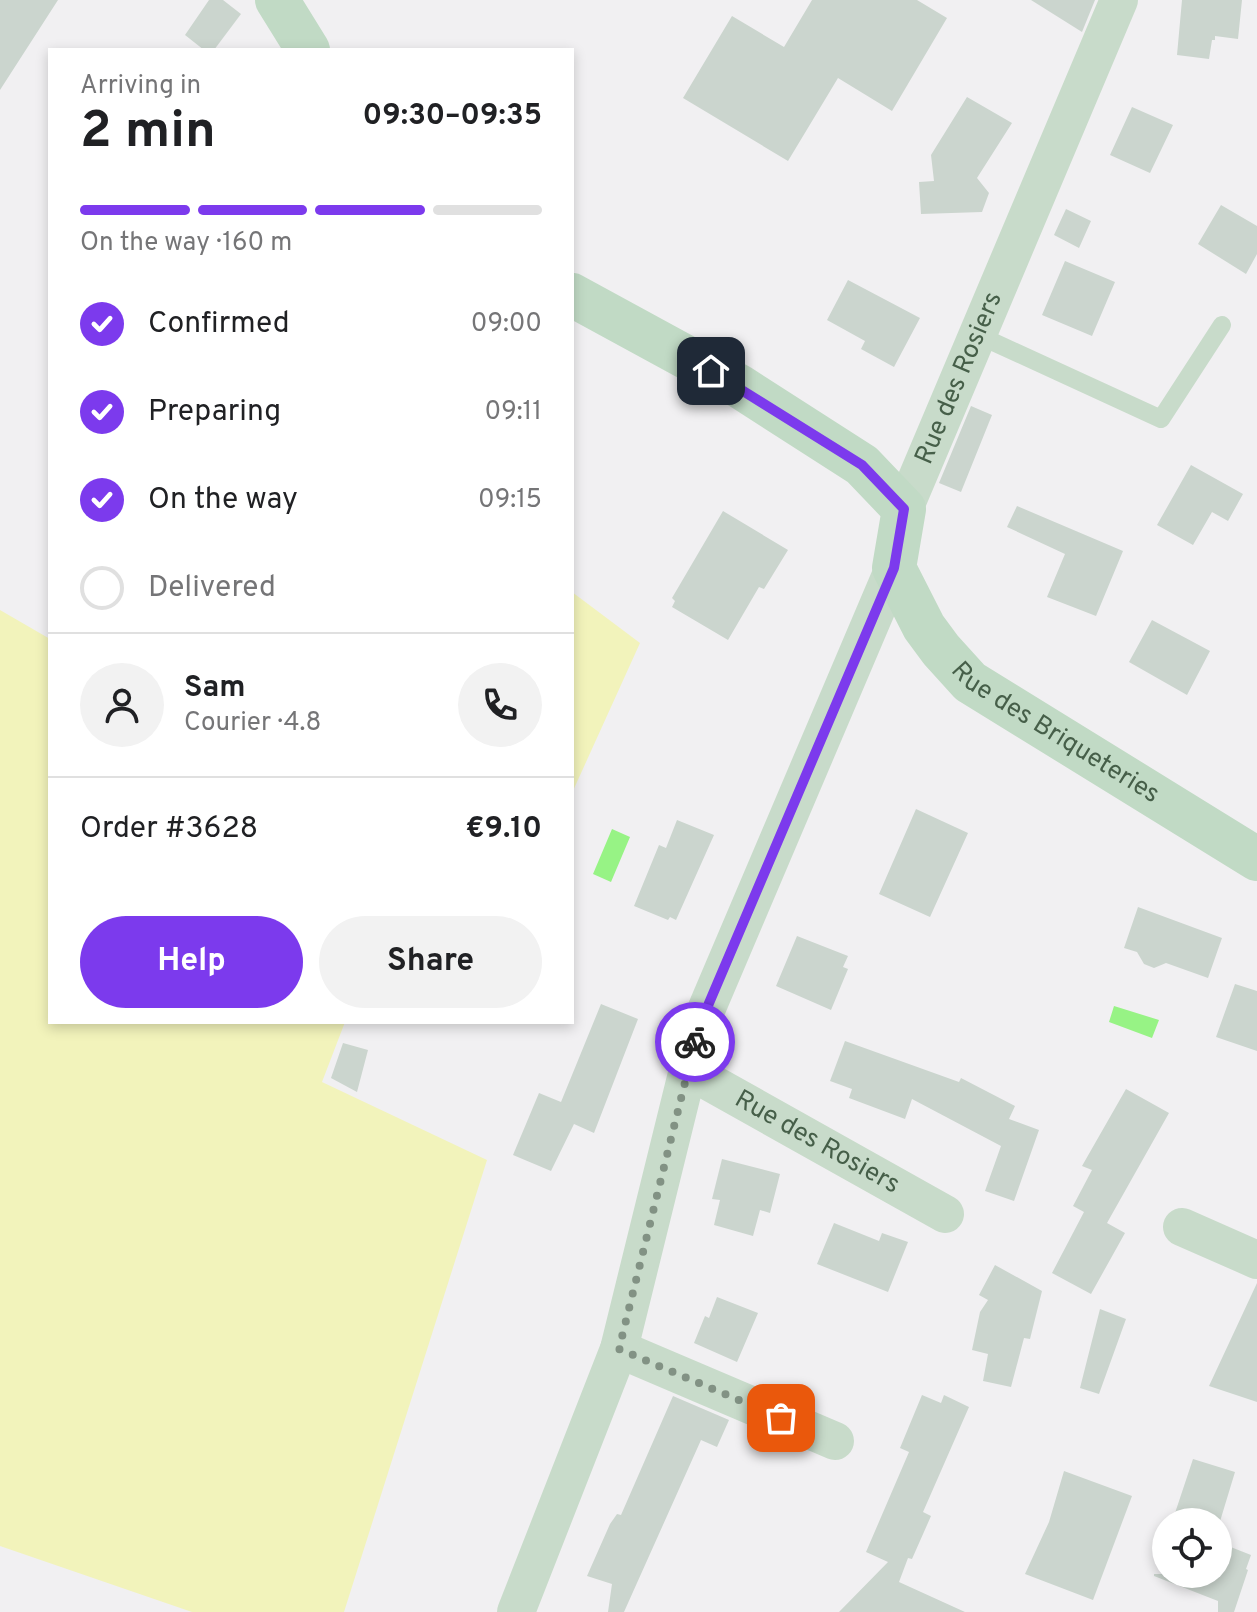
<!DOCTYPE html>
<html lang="en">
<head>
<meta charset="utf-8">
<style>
	body { margin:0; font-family:Overpass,sans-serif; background:#f2f2f2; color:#202124; height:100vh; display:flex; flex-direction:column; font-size:30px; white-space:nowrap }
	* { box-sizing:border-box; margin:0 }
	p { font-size:26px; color:#757577 }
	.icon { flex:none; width:44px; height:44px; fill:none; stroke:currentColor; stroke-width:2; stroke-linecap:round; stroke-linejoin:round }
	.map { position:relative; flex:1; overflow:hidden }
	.sheet { position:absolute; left:48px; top:48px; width:526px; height:976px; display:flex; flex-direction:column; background:#fff; border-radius:0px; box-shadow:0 4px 12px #0003 }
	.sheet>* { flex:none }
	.buttons { position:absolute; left:1152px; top:1508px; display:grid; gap:16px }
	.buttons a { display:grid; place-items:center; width:80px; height:80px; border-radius:50%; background:#fff; box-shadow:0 4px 12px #0003; font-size:40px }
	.pin { position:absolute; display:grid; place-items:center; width:68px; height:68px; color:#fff; margin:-34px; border-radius:16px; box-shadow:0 4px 12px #0006 }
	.courier { position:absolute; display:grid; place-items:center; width:80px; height:80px; margin:-40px; border:6px solid #7c3aed; border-radius:50%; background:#fff; color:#222; box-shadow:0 2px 10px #0007 }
	.overview em { font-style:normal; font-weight:700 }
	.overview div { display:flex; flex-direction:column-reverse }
	.overview { display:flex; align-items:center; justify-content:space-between; height:136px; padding:0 32px }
	h1 { font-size:52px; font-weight:700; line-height:60px }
	.bar { display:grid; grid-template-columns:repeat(4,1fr); gap:12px 8px; align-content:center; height:96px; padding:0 32px }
	.bar i { height:10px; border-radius:6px; background:#e0e0e0 }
	.bar .selected { background:#7c3aed }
	.bar p { grid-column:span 4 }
	.line { display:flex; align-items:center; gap:20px; padding:0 32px; border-top:2px solid #e0e0e0 }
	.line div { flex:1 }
	.round { display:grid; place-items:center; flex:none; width:84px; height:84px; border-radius:42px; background:#f2f2f2 }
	ol { padding:0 32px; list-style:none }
	li { display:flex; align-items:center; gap:24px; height:88px }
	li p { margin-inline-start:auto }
	li .icon { padding:8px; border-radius:50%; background:#7c3aed; color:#fff; stroke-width:4 }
	li:last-child { color:#757577 }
	li i { width:44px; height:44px; border:4px solid #e0e0e0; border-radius:50% }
	.cta { display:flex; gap:16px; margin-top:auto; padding:16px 32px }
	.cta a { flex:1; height:92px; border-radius:48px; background:#7c3aed; color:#fff; font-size:32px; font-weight:700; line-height:92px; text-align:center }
	.cta a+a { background:#f2f2f2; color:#202124 }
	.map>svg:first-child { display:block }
	.green { fill:#f2f3bb }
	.water { fill:#97f385 }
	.building { fill:#cbd5ce }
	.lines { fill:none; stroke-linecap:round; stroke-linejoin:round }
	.service { stroke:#c8dbca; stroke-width:18 }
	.minor { stroke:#c8dbca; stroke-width:38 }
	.secondary { stroke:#c1dac5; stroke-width:44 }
	.done { stroke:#829284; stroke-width:8; stroke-dasharray:0 14.4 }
	.route { stroke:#7c3aed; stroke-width:10 }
	.labels { text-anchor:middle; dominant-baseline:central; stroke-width:7; stroke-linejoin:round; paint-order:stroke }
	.street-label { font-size:26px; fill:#465f49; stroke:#fff }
</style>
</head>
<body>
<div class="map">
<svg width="1257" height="1612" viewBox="0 0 1257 1612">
	<rect width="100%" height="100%" fill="#f1f0f2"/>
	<path class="green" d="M 572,592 L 640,643 L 572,793 Z
		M 0,610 L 50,639 L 50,1022 L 345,1022 L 322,1082 L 487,1160 L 344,1612 L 192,1612 L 0,1546 Z"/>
	<path class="water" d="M 612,829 L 630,837 L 611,882 L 593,874 Z
		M 1114,1006 L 1159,1020 L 1152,1038 L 1109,1022 Z"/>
	<path class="building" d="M 0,0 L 58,0 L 0,90 Z
		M 209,0 L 223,0 L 241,14 L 214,50 L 204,50 L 185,35 Z
		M 812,0 L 917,0 L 947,18 L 892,111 L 838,78 L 788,161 L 683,98 L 732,16 L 784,47 Z
		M 1031,0 L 1095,0 L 1082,32 Z
		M 1182,0 L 1242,0 L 1238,39 L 1215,36 L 1215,40 L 1212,40 L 1209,59 L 1177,55 Z
		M 967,97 L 1012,123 L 977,178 L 989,193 L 982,212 L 921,214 L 919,182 L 934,181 L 931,155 Z
		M 1132,107 L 1173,125 L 1150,173 L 1110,155 Z
		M 1221,205 L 1257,226 L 1257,254 L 1246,274 L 1198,244 Z
		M 1066,209 L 1091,221 L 1079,248 L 1054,235 Z
		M 1065,261 L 1115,282 L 1092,336 L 1042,315 Z
		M 848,280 L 920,318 L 894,367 L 861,349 L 865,341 L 827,320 Z
		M 971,406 L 992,415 L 961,492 L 939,483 Z
		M 1191,465 L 1243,494 L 1228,521 L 1212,512 L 1193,545 L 1157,525 Z
		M 1017,506 L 1123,551 L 1096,616 L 1047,597 L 1065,554 L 1007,527 Z
		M 723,511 L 788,550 L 764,589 L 759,587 L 728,640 L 672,607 L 675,601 L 672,598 Z
		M 1152,620 L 1210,651 L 1187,695 L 1129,662 Z
		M 916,809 L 968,833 L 930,917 L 879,894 Z
		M 677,820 L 714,835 L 676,920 L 670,917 L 668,920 L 634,906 L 659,845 L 666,848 Z
		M 1138,907 L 1222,938 L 1208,978 L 1166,963 L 1154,968 L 1144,964 L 1137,952 L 1124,948 Z
		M 797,936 L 848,956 L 843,967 L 848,969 L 831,1010 L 776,986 Z
		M 1235,984 L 1257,991 L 1257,1051 L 1216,1037 Z
		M 601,1004 L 638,1019 L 594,1133 L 574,1124 L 551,1171 L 513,1155 L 539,1093 L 561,1102 Z
		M 845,1041 L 959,1082 L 961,1078 L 1015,1106 L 1009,1119 L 1039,1130 L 1014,1201 L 985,1191 L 1001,1146 L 912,1099 L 905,1119 L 849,1098 L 852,1089 L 830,1081 Z
		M 343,1043 L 368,1050 L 357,1092 L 331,1078 Z
		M 1126,1089 L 1169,1113 L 1107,1223 L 1125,1233 L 1091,1294 L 1052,1273 L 1084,1212 L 1073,1206 L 1092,1170 L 1082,1166 Z
		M 722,1159 L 780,1174 L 770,1213 L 760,1210 L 753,1236 L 714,1225 L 720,1200 L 712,1199 Z
		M 834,1223 L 879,1241 L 882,1233 L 908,1242 L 888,1292 L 817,1264 Z
		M 995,1265 L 1042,1291 L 1030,1339 L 1024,1338 L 1011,1387 L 983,1381 L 988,1354 L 972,1350 L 980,1312 L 988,1300 L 979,1295 Z
		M 1257,1283 L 1257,1402 L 1209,1386 Z
		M 717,1297 L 758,1313 L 737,1362 L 694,1343 L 705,1316 L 709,1318 Z
		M 1100,1309 L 1126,1319 L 1099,1394 L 1080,1388 Z
		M 922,1395 L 941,1403 L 944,1395 L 969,1407 L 923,1512 L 931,1516 L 912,1559 L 908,1558 L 899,1582 L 965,1612 L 839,1612 L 888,1562 L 866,1552 L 909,1452 L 900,1448 Z
		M 673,1396 L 729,1420 L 717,1447 L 701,1440 L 624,1612 L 608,1612 L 612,1584 L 587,1576 L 610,1524 L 617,1514 L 621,1515 Z
		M 1193,1459 L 1235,1472 L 1218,1528 L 1218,1522 L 1199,1522 L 1175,1513 Z
		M 1064,1471 L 1132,1496 L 1093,1600 L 1025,1574 L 1049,1522 Z
		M 1218,1542 L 1251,1555 L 1246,1569 L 1248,1570 L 1234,1612 L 1218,1612 L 1218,1601 L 1154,1576 L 1154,1574 L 1218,1574 Z"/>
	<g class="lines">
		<path class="service" d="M 978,335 L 1161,419 L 1222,325"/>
		<g class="minor">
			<path id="s1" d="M 904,509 L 1119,0"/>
			<path id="s2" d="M 688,1070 L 945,1214"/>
			<path d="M 1182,1227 L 1257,1260"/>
			<path d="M 619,1349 L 835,1441"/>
			<path d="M 516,1612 L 619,1349 L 698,1029 L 894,568"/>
		</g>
		<g class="secondary">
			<path d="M 277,0 L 308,50"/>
			<path id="s3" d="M 572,295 L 739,386 L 862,465 L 904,509 L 894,568 L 924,627 L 941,650 L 970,682 L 1257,859"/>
		</g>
	</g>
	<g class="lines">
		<path class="done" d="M 695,1042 L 619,1349 L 781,1418"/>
		<path class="route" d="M 695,1042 L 698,1029 L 894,568 L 904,509 L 862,465 L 711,371"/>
	</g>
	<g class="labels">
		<g class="street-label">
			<text stroke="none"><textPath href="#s1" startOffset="142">Rue des Rosiers</textPath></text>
			<text stroke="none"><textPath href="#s3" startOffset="694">Rue des Briqueteries</textPath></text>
			<text stroke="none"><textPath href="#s2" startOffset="148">Rue des Rosiers</textPath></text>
		</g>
	</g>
</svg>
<div class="buttons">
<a><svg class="icon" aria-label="locate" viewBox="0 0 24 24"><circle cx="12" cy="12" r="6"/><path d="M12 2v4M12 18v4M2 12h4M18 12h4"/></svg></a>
</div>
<div class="pin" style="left:781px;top:1418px;background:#ea580c"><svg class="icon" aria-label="bag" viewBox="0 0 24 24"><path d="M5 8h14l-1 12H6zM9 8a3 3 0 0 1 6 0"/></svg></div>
<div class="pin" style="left:711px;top:371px;background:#1f2937"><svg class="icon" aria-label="home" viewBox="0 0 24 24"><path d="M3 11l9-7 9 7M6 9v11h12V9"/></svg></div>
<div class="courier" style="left:695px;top:1042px"><svg class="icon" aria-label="bike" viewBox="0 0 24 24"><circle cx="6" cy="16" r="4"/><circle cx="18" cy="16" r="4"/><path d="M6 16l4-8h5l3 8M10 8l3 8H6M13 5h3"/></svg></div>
<section class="sheet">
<div class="overview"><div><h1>2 min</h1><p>Arriving in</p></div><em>09:30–09:35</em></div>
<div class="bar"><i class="selected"></i><i class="selected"></i><i class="selected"></i><i></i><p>On the way · 160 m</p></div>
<ol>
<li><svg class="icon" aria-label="check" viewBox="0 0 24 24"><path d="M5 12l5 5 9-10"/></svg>Confirmed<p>09:00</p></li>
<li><svg class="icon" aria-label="check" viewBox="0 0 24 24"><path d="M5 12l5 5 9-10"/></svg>Preparing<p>09:11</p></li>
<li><svg class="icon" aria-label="check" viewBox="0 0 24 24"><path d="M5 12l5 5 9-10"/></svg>On the way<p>09:15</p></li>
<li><i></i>Delivered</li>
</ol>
<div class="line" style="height:144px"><a class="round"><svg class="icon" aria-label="person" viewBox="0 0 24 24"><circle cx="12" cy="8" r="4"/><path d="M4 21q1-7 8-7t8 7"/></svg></a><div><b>Sam</b><p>Courier · 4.8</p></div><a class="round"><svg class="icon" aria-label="phone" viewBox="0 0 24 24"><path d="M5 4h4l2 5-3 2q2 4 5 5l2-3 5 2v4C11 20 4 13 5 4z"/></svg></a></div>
<div class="line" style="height:104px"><div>Order #3628</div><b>€9.10</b></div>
<div class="cta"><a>Help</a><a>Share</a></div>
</section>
</div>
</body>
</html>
